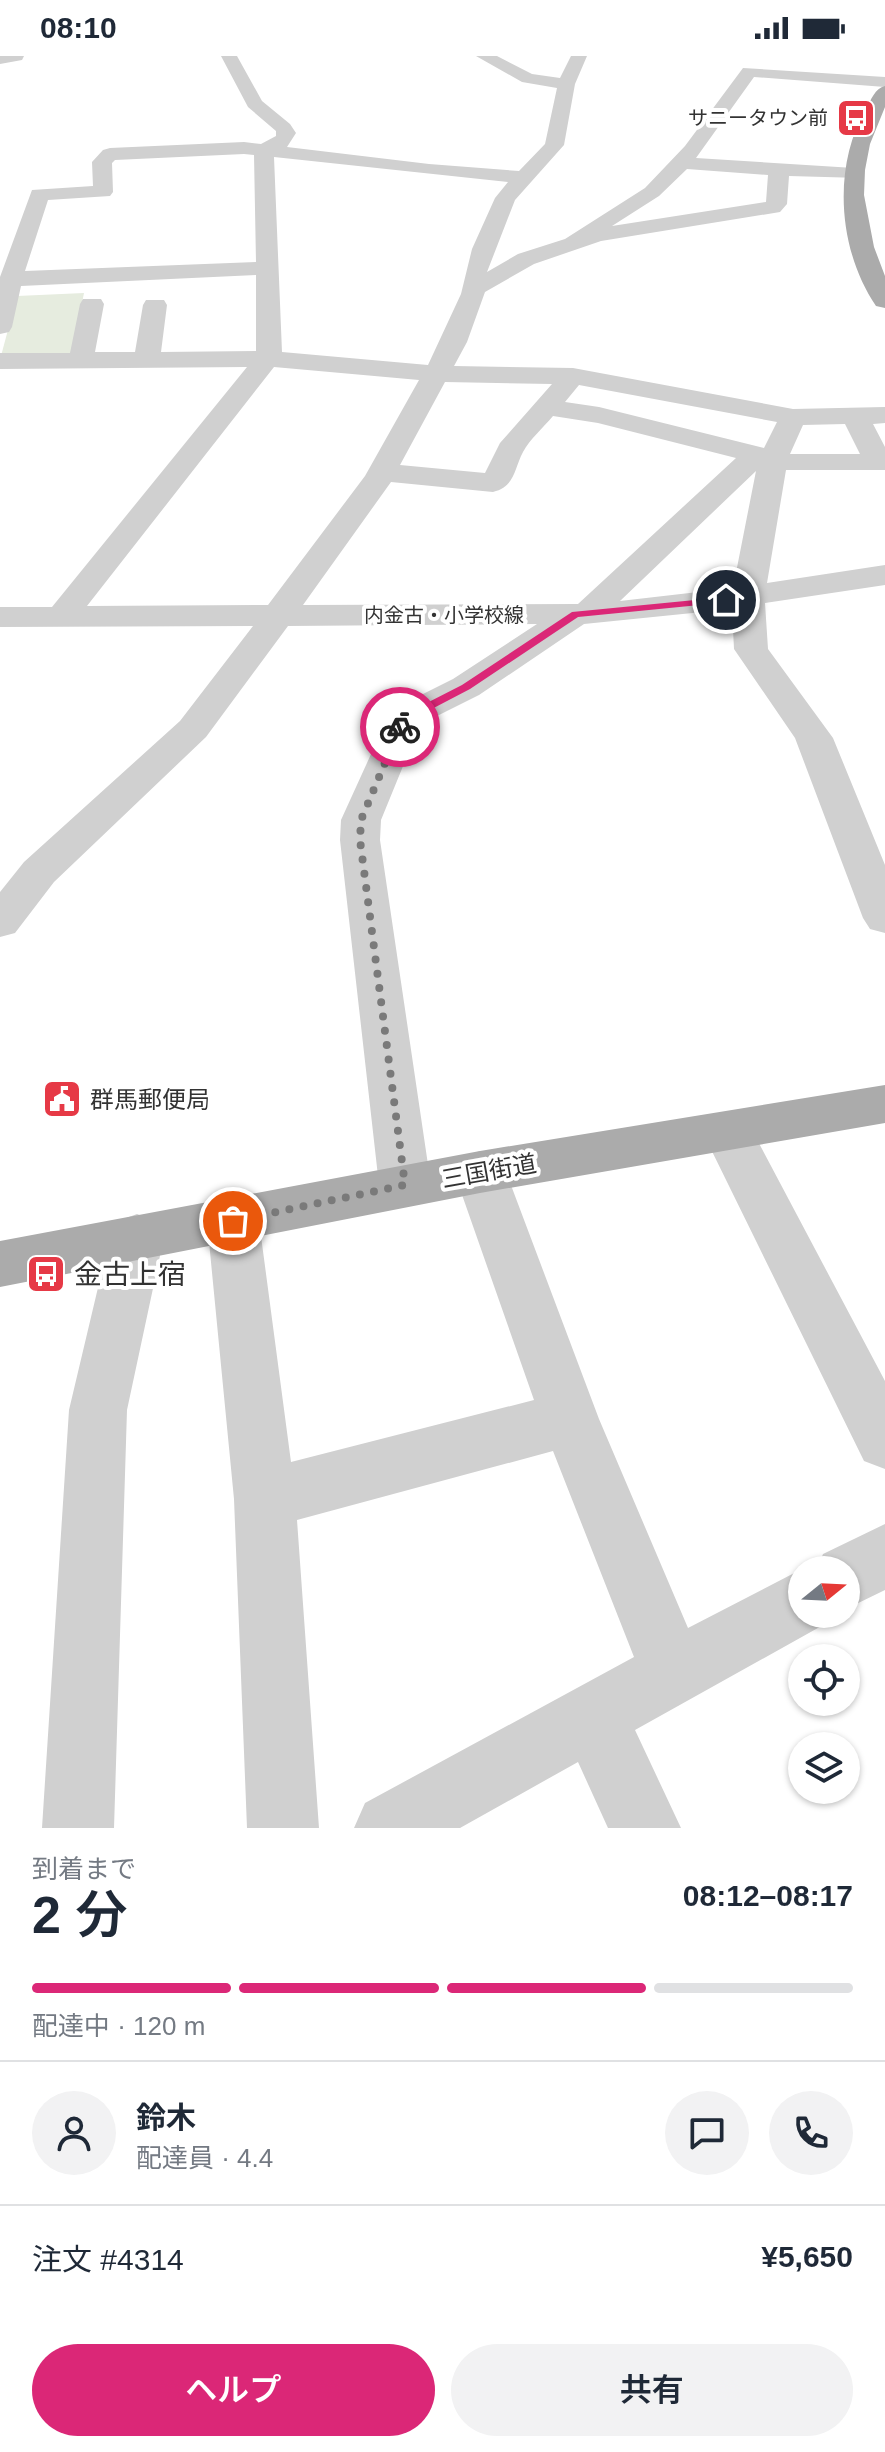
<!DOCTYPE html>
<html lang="ja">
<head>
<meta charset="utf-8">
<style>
	body { margin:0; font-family:Helvetica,"Noto Sans JP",sans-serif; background:#f2f2f3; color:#1f2937; height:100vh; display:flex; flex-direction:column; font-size:30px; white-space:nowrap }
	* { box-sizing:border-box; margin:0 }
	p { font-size:26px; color:#747a83 }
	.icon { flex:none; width:44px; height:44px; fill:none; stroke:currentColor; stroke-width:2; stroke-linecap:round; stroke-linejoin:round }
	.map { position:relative; height:1772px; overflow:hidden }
	.details { display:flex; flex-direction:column; background:#fff; flex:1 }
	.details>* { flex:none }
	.needle { width:52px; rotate:72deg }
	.fabs { position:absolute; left:788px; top:1500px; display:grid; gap:16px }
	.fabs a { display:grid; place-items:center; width:72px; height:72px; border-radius:50%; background:#fff; box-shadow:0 2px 6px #0004; font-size:40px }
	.pin { position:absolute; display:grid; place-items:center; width:68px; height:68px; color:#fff; margin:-34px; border:4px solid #fff; border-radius:50%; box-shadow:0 2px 8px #0007 }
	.courier { position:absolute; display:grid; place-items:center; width:80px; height:80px; margin:-40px; border:6px solid #db2777; border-radius:50%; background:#fff; color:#222; box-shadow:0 2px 10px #0007 }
	.headline em { font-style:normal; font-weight:600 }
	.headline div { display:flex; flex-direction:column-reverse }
	.headline { display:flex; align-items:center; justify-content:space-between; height:136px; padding:0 32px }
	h1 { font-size:52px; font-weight:600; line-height:60px }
	.bar { display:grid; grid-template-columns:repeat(4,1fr); gap:12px 8px; align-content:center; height:96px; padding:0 32px }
	.bar i { height:10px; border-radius:6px; background:#e0e1e3 }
	.bar .selected { background:#db2777 }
	.bar p { grid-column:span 4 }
	.line { display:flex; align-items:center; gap:20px; padding:0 32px; border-top:2px solid #e0e1e3 }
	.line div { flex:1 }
	.round { display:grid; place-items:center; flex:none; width:84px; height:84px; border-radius:42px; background:#f2f2f3 }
	.button { display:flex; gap:16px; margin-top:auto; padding:16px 32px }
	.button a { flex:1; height:92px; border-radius:48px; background:#db2777; color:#fff; font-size:32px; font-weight:600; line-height:92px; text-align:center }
	.button a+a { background:#f2f2f3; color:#1f2937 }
	.status { display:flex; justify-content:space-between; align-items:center; height:56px; padding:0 40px; background:#fff; direction:ltr }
	.status svg { height:22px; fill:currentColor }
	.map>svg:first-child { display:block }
	.green { fill:#e6ecdf }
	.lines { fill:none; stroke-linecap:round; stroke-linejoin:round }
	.minor { fill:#d0d0d0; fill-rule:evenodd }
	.major { fill:#ababab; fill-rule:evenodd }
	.route { fill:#db2777 }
	.done { stroke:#7a7a7a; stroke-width:8; stroke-dasharray:0 14.4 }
	.labels { text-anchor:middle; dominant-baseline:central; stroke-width:8; stroke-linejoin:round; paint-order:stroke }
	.far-poi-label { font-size:20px; fill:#333; stroke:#fff; text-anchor:end }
	.far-street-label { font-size:20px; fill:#333; stroke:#fff }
	.poi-label { font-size:24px; fill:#333; stroke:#fff; text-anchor:start }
	.street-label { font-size:24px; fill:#333; stroke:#fff }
	.near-poi-label { font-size:28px; fill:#333; stroke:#fff; text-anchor:start }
</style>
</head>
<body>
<div class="status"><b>08:10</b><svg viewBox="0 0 49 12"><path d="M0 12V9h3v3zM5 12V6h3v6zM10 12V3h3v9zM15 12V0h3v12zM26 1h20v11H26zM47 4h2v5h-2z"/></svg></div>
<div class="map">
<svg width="885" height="1772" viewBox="0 0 885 1772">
	<rect width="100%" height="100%" fill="#fff"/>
	<path class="green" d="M 84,237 L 71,302 L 1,300 L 17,240 Z"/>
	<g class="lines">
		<path class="minor" d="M 0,0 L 24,0 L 22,4 L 0,8 Z
			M 221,0 L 237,0 L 262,45 L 290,68 L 296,77 L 287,91 L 429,108 L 519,115 L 545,88 L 557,32 L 522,26 L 476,0 L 497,0 L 532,18 L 560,22 L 571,0 L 587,0 L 575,28 L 564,89 L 515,144 L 487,216 L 518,198 L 565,183 L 645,132 L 685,90 L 743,12 L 885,21 L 885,31 L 754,21 L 696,102 L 854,112 L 864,118 L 861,122 L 789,120 L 787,148 L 780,156 L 601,185 L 534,208 L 485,236 L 467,286 L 454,310 L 573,312 L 793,353 L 885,351 L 885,367 L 873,368 L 885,391 L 885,414 L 786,414 L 767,527 L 885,509 L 885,529 L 765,547 L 768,593 L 833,682 L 885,809 L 885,877 L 870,873 L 863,862 L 795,682 L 734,593 L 732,553 L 584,568 L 479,639 L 435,661 L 417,676 L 381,764 L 380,784 L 431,1129 L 423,1144 L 405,1150 L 387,1144 L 379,1129 L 340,784 L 341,764 L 387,663 L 409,645 L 453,623 L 537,568 L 288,570 L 206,681 L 54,826 L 15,877 L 0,881 L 0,836 L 24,806 L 180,665 L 253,570 L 0,571 L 0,551 L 52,551 L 247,311 L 0,313 L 0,297 L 70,297 L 80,248 L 83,243 L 101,243 L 104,248 L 95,296 L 135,296 L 143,249 L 146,244 L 164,244 L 167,249 L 161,296 L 256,295 L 256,219 L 21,230 L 12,271 L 9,276 L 0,278 L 0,221 L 32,134 L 93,130 L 92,106 L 103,94 L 110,92 L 244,86 L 261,88 L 276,80 L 276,75 L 248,51 ZM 244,98 L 254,99 L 256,206 L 25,215 L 48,144 L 110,140 L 113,136 L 112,107 L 115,104 ZM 274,101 L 508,126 L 495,142 L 472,193 L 461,238 L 428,309 L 282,296 ZM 687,113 L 768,119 L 766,146 L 612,170 L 659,140 ZM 274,311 L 419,324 L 365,420 L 268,549 L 87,550 ZM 445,326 L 552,328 L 500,387 L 485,417 L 400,409 ZM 579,329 L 777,366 L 764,392 L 599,351 L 565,346 ZM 553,360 L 598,367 L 736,402 L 578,548 L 303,549 L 391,426 L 493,436 C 515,431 514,413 523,396 C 530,383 543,372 553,360 ZM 845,368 L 860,398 L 790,398 L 803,369 ZM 756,415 L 733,532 L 620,545 Z
			M 727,1055 L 745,1061 L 885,1325 L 885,1413 L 864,1405 L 702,1075 L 709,1061 Z
			M 480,1095 L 498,1101 L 506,1116 L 599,1363 L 688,1572 L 802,1513 L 805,1514 L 802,1514 L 802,1558 L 829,1558 L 825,1568 L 635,1674 L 681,1772 L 608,1772 L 578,1706 L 460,1772 L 354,1772 L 365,1747 L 634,1601 L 553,1395 L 297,1464 L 319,1772 L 247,1772 L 234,1443 L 207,1165 L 214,1149 L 233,1143 L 252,1149 L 259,1165 L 291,1406 L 534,1344 L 454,1116 L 462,1101 Z
			M 137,1158 L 156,1165 L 164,1181 L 127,1354 L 114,1772 L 42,1772 L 69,1354 L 110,1181 L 118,1165 Z
			M 885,1468 L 885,1534 L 846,1553 L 846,1514 L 817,1514 L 823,1498 Z"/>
		<path class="major" d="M 885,30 L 885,51 L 870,88 L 865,114 L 864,139 L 874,191 L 885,220 L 885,252 L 876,250 C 838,194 832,111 866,53 C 871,44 875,32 885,30 Z
			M 885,1029 L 885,1067 L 480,1137 L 0,1231 L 0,1185 L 480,1095 Z"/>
	</g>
	<path class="route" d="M 726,541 L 730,546 L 578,561 L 470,633 L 426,656 L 403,674 L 394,671 L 419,651 L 462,629 L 572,556 Z"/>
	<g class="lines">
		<path class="done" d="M 233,1165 L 405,1129 L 360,784 L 361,764 L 400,671"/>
	</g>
	<defs>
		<g id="bus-square" transform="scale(2)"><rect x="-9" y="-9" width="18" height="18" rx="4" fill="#e63946" stroke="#fff"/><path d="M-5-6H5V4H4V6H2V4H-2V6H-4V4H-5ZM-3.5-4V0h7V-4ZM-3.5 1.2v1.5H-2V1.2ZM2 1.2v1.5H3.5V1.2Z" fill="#fff"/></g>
		<g id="civic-square" transform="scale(2)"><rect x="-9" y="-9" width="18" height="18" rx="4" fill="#e63946" stroke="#fff"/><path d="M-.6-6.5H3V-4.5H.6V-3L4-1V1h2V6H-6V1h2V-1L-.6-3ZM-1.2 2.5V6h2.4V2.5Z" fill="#fff"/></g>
	</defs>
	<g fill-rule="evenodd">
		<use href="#bus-square" x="856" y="62"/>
		<use href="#civic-square" x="62" y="1043"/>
		<use href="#bus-square" x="46" y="1218"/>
	</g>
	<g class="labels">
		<g class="far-poi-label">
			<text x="828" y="62">サニータウン前</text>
		</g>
		<g class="far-street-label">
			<text x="444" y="559">内金古・小学校線</text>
		</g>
		<g class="poi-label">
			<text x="90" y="1043">群馬郵便局</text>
		</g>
		<g class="street-label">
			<text transform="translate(489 1115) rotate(-10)">三国街道</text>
		</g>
		<g class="near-poi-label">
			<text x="74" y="1218">金古上宿</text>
		</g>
	</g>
</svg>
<div class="fabs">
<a><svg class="needle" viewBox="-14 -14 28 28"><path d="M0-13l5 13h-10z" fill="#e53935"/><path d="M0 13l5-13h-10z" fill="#747a83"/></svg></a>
<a><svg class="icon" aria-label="locate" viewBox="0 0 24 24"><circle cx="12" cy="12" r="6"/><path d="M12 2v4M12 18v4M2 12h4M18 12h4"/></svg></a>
<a><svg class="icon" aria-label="layers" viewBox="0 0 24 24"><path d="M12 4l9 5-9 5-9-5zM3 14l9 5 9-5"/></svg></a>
</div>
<div class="pin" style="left:233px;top:1165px;background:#ea580c"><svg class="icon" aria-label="bag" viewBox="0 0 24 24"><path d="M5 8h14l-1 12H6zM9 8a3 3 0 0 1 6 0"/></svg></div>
<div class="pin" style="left:726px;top:544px;background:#1f2937"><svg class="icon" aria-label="home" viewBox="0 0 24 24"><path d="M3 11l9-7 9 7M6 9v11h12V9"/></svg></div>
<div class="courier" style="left:400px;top:671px"><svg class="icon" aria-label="bike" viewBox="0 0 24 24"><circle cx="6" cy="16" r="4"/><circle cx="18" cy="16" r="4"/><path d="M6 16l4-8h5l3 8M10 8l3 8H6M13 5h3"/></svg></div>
</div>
<section class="details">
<div class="headline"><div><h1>2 分</h1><p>到着まで</p></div><em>08:12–08:17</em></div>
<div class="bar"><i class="selected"></i><i class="selected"></i><i class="selected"></i><i></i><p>配達中 · 120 m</p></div>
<div class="line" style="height:144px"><a class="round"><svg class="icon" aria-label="person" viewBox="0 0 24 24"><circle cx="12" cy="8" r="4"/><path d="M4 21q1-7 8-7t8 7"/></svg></a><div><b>鈴木</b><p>配達員 · 4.4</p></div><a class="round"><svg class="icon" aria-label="chat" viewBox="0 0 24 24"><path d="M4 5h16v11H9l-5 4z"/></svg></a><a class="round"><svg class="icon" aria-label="phone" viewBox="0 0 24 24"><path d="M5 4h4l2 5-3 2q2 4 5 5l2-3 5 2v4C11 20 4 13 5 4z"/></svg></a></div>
<div class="line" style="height:104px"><div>注文 #4314</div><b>¥5,650</b></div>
<div class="button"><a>ヘルプ</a><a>共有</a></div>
</section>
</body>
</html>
